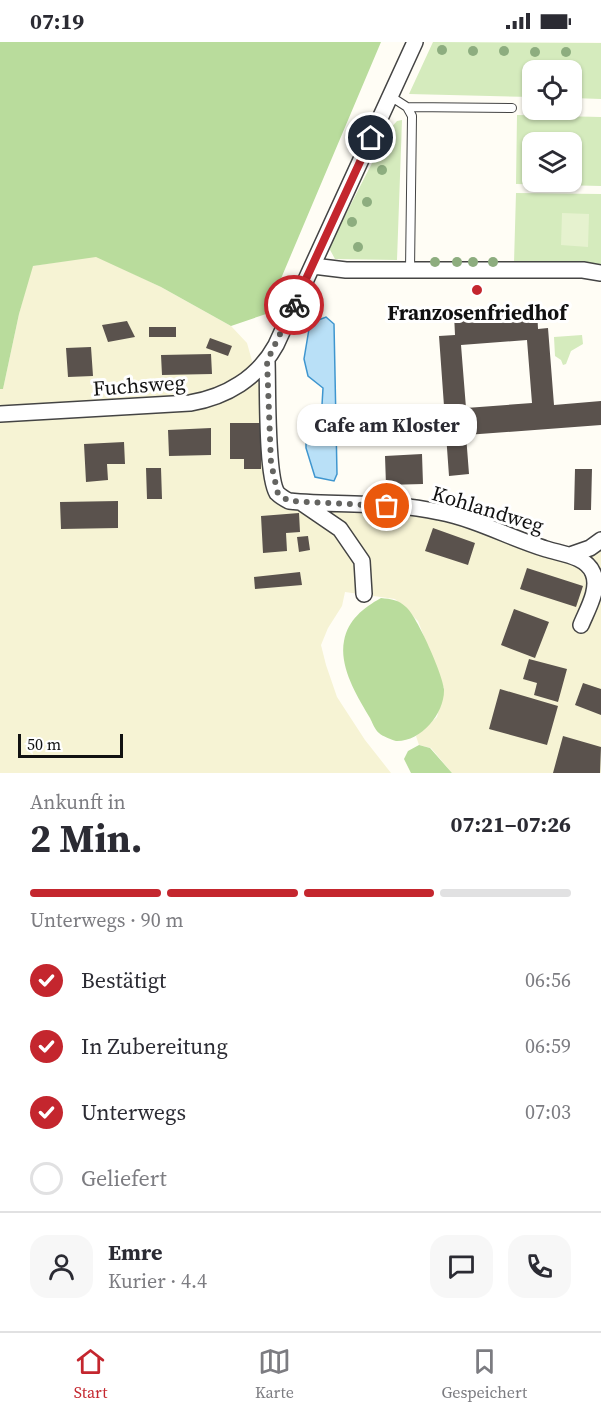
<!DOCTYPE html>
<html lang="de">
<head>
<meta charset="utf-8">
<style>
	body { margin:0; font-family:"Source Serif 4",serif; background:#f7f7f7; color:#2b2b33; height:100vh; display:flex; flex-direction:column; font-size:22px; white-space:nowrap }
	* { box-sizing:border-box; margin:0 }
	p { font-size:20px; color:#7c7c81 }
	.icon { flex:none; width:33px; height:33px; fill:none; stroke:currentColor; stroke-width:2; stroke-linecap:round; stroke-linejoin:round }
	.map { position:relative; height:731px; overflow:hidden }
	.drawer { display:flex; flex-direction:column; background:#fff; flex:1 }
	.drawer>* { flex:none }
	.buttons { position:absolute; left:522px; top:18px; display:grid; gap:12px }
	.buttons a { display:grid; place-items:center; width:60px; height:60px; border-radius:12px; background:#fff; box-shadow:0 2px 4px #0004; font-size:30px }
	.scale { position:absolute; left:18px; bottom:15px; width:105px; box-sizing:border-box; padding-left:6px; border:3px solid #111; border-top:0; font-size:16px; line-height:21px; white-space:nowrap; color:#111; -webkit-text-stroke:4px #fff; paint-order:stroke }
	.pin { position:absolute; display:grid; place-items:center; width:51px; height:51px; color:#fff; margin:-26px; border:3px solid #fff; border-radius:50%; box-shadow:0 2px 6px #0007 }
	.courier { position:absolute; display:grid; place-items:center; width:60px; height:60px; margin:-30px; border:4px solid #c4262e; border-radius:50%; background:#fff; color:#222; box-shadow:0 2px 8px #0007 }
	.bubble { position:absolute; height:42px; border-radius:18px; background:#fff; box-shadow:0 2px 4px #0004; font-size:20px; font-weight:700; line-height:42px; text-align:center }
	.head em { font-style:normal; font-weight:700 }
	.head div { display:flex; flex-direction:column-reverse }
	.head { display:flex; align-items:center; justify-content:space-between; height:102px; padding:0 30px }
	h1 { font-size:39px; font-weight:700; line-height:45px }
	.bar { display:grid; grid-template-columns:repeat(4,1fr); gap:9px 6px; align-content:center; height:72px; padding:0 30px }
	.bar i { height:8px; border-radius:4px; background:#e1e1e2 }
	.bar .active { background:#c4262e }
	.bar p { grid-column:span 4 }
	.line { display:flex; align-items:center; gap:15px; padding:0 30px; border-top:2px solid #e1e1e2 }
	.line div { flex:1 }
	.round { display:grid; place-items:center; flex:none; width:63px; height:63px; border-radius:18px; background:#f7f7f7 }
	ol { padding:0 30px; list-style:none }
	li { display:flex; align-items:center; gap:18px; height:66px }
	li p { margin-inline-start:auto }
	li .icon { padding:6px; border-radius:50%; background:#c4262e; color:#fff; stroke-width:4 }
	li:last-child { color:#7c7c81 }
	li i { width:33px; height:33px; border:3px solid #e1e1e2; border-radius:50% }
	.status { display:flex; justify-content:space-between; align-items:center; height:42px; padding:0 30px; background:#fff; direction:ltr }
	.status svg { height:16px; fill:currentColor }
	.dock { display:flex; justify-content:space-around; align-items:center; height:84px; border-top:2px solid #e1e1e2; background:#fff; font-size:16px; color:#7c7c81 }
	.dock a { display:grid; justify-items:center; gap:3px }
	.dock .active { color:#c4262e }
	.map>svg:first-child { display:block }
	.farmland { fill:#f6f3d4 }
	.green { fill:#d5ebbd; fill-rule:evenodd }
	.forest { fill:#b9dc9c }
	.pitch { fill:#e6f2cf }
	.water { fill:#b9e0f7; stroke:#3f96cf; stroke-width:1.5 }
	.building { fill:#5a524d; fill-rule:evenodd }
	.lines { fill:none; stroke-linecap:round; stroke-linejoin:round }
	.lane-casing { stroke:#444; stroke-width:10 }
	.street-casing { stroke:#444; stroke-width:18 }
	.lane { stroke:#fff; stroke-width:8 }
	.street { stroke:#fff; stroke-width:15 }
	.tree { fill:#8dad7f }
	.done { stroke:#646461; stroke-width:6; stroke-dasharray:0 10.8 }
	.route { stroke:#c4262e; stroke-width:8 }
	.poi-dot { fill:#c4262e; stroke:#fff; stroke-width:2 }
	.labels { text-anchor:middle; dominant-baseline:central; stroke-width:6; stroke-linejoin:round; paint-order:stroke }
	.poi-label { font-size:21px; font-weight:bold; fill:#111; stroke:#fff }
	.street-label { font-size:21px; fill:#111; stroke:#fff }
</style>
</head>
<body>
<div class="status"><b>07:19</b><svg viewBox="0 0 49 12"><path d="M0 12V9h3v3zM5 12V6h3v6zM10 12V3h3v9zM15 12V0h3v12zM26 1h20v11H26zM47 4h2v5h-2z"/></svg></div>
<div class="map">
<svg width="601" height="731" viewBox="0 0 601 731">
	<rect width="100%" height="100%" fill="#fffdf5"/>
	<path class="farmland" d="M 96,214 L 161,245 L 231,284 L 247,301 L 269,379 L 276,438 L 292,457 L 436,465 L 559,508 L 601,509 L 601,731 L 452,731 L 431,706 L 419,703 L 416,694 L 437,675 L 444,647 L 418,579 L 395,557 L 345,550 L 342,564 L 328,586 L 321,603 L 326,623 L 337,655 L 365,698 L 391,731 L 0,731 L 0,347 L 3,347 L 19,272 L 32,224 Z"/>
	<path class="green" d="M 433,0 L 601,1 L 601,57 L 572,56 L 572,28 L 532,28 L 532,55 L 409,52 Z
		M 517,73 L 601,75 L 601,144 L 516,142 ZM 532,100 L 572,100 L 572,140 L 532,140 Z
		M 402,78 L 397,218 L 335,217 L 329,206 L 332,199 L 389,88 L 397,79 Z
		M 516,151 L 601,152 L 601,223 L 514,221 Z
		M 582,293 L 583,302 L 571,309 L 566,322 L 563,323 L 561,318 L 555,314 L 554,295 Z"/>
	<path class="forest" d="M 0,0 L 381,0 L 266,272 L 231,284 L 161,245 L 96,215 L 33,224 L 19,272 L 3,347 L 0,347 Z
		M 381,556 C 391,557 399,558 406,565 C 417,574 443,633 444,647 C 445,671 421,700 396,699 C 392,698 382,694 379,691 C 375,688 372,680 370,676 C 357,654 339,625 344,599 C 348,578 363,566 381,556 Z
		M 419,703 L 430,706 L 452,731 L 411,731 L 404,717 L 408,709 Z"/>
	<path class="pitch" d="M 562,171 L 589,172 L 588,205 L 561,203 Z"/>
	<path class="water" d="M 326,275 L 334,282 L 337,432 L 334,439 L 315,435 L 306,406 L 306,370 L 322,363 L 323,346 L 308,334 L 304,317 L 309,287 L 316,279 Z"/>
	<path class="building" d="M 537,266 L 538,287 L 548,286 L 554,363 L 601,359 L 601,383 L 466,393 L 469,432 L 449,434 L 439,294 L 455,293 L 454,272 ZM 527,298 L 532,361 L 466,366 L 461,303 Z
		M 127,279 L 135,295 L 108,300 L 102,283 Z
		M 149,285 L 176,285 L 176,295 L 149,295 Z
		M 210,296 L 232,304 L 228,314 L 206,306 Z
		M 91,305 L 93,334 L 68,335 L 66,306 Z
		M 211,312 L 212,332 L 162,333 L 161,313 Z
		M 230,381 L 261,381 L 261,427 L 244,427 L 244,417 L 230,417 Z
		M 211,386 L 211,413 L 169,414 L 168,388 Z
		M 124,400 L 125,422 L 107,422 L 108,438 L 86,440 L 84,402 Z
		M 422,412 L 423,442 L 386,443 L 385,414 Z
		M 146,426 L 161,426 L 162,457 L 147,457 Z
		M 575,427 L 592,427 L 591,468 L 574,468 Z
		M 118,459 L 118,486 L 61,487 L 60,460 Z
		M 299,471 L 300,490 L 286,491 L 287,509 L 263,511 L 261,474 Z
		M 433,486 L 475,501 L 468,523 L 425,509 Z
		M 308,494 L 310,508 L 299,510 L 297,495 Z
		M 527,526 L 583,544 L 576,565 L 520,547 Z
		M 300,530 L 302,543 L 255,547 L 254,535 Z
		M 514,567 L 549,580 L 535,616 L 501,603 Z
		M 529,617 L 567,627 L 558,660 L 534,653 L 537,641 L 523,637 Z
		M 583,641 L 601,647 L 601,673 L 575,663 Z
		M 500,647 L 558,664 L 547,703 L 489,687 Z
		M 563,694 L 601,705 L 600,731 L 553,731 Z"/>
	<g class="lines">
		<g class="lane-casing">
			<path id="lane" d="M 390,54 L 407,65 L 412,74 L 410,228
				M 407,65 L 512,66"/>
		</g>
		<g class="street-casing">
			<path id="street" d="M 313,224 L 346,228 L 583,228 L 601,231
				M 267,319 C 268,344 266,433 277,451 C 280,454 285,457 289,459 C 338,464 390,459 439,470 C 476,477 510,496 546,507 C 562,512 586,514 593,531 C 600,547 587,568 581,583
				M 0,372 L 190,361 C 226,355 258,336 276,303 L 415,0
				M 302,461 L 340,487 L 362,519 L 364,552
				M 570,513 L 590,506 L 601,498"/>
		</g>
		<use href="#lane" class="lane"/>
		<use href="#street" class="street"/>
	</g>
	<g class="tree">
		<circle cx="442" cy="8" r="5"/>
		<circle cx="473" cy="9" r="5"/>
		<circle cx="504" cy="9" r="5"/>
		<circle cx="535" cy="10" r="5"/>
		<circle cx="566" cy="10" r="5"/>
		<circle cx="382" cy="128" r="5"/>
		<circle cx="367" cy="160" r="5"/>
		<circle cx="352" cy="180" r="5"/>
		<circle cx="358" cy="205" r="5"/>
		<circle cx="435" cy="220" r="5"/>
		<circle cx="457" cy="220" r="5"/>
		<circle cx="473" cy="220" r="5"/>
		<circle cx="493" cy="220" r="5"/>
	</g>
	<g class="lines">
		<path class="done" d="M 294,263 L 267,319 L 271,421 L 278,452 L 289,459 L 387,464"/>
		<path class="route" d="M 294,263 L 371,96"/>
	</g>
	<circle class="poi-dot" cx="477" cy="248" r="6"/>
	<g class="labels">
		<g class="poi-label">
			<text x="477" y="270">Franzosenfriedhof</text>
		</g>
		<g class="street-label">
			<text transform="translate(139 343) rotate(-4)">Fuchsweg</text>
			<text transform="translate(488 467) rotate(17)">Kohlandweg</text>
		</g>
	</g>
</svg>
<div class="buttons">
<a><svg class="icon" aria-label="locate" viewBox="0 0 24 24"><circle cx="12" cy="12" r="6"/><path d="M12 2v4M12 18v4M2 12h4M18 12h4"/></svg></a>
<a><svg class="icon" aria-label="layers" viewBox="0 0 24 24"><path d="M12 4l9 5-9 5-9-5zM3 14l9 5 9-5"/></svg></a>
</div>
<div class="scale">50 m</div>
<div class="pin" style="left:387px;top:464px;background:#ea580c"><svg class="icon" aria-label="bag" viewBox="0 0 24 24"><path d="M5 8h14l-1 12H6zM9 8a3 3 0 0 1 6 0"/></svg></div>
<div class="pin" style="left:371px;top:96px;background:#1f2937"><svg class="icon" aria-label="home" viewBox="0 0 24 24"><path d="M3 11l9-7 9 7M6 9v11h12V9"/></svg></div>
<div class="courier" style="left:294px;top:263px"><svg class="icon" aria-label="bike" viewBox="0 0 24 24"><circle cx="6" cy="16" r="4"/><circle cx="18" cy="16" r="4"/><path d="M6 16l4-8h5l3 8M10 8l3 8H6M13 5h3"/></svg></div>
<div class="bubble" style="left:297px;top:362px;width:180px">Cafe am Kloster</div>
</div>
<section class="drawer">
<div class="head"><div><h1>2 Min.</h1><p>Ankunft in</p></div><em>07:21–07:26</em></div>
<div class="bar"><i class="active"></i><i class="active"></i><i class="active"></i><i></i><p>Unterwegs · 90 m</p></div>
<ol>
<li><svg class="icon" aria-label="check" viewBox="0 0 24 24"><path d="M5 12l5 5 9-10"/></svg>Bestätigt<p>06:56</p></li>
<li><svg class="icon" aria-label="check" viewBox="0 0 24 24"><path d="M5 12l5 5 9-10"/></svg>In Zubereitung<p>06:59</p></li>
<li><svg class="icon" aria-label="check" viewBox="0 0 24 24"><path d="M5 12l5 5 9-10"/></svg>Unterwegs<p>07:03</p></li>
<li><i></i>Geliefert</li>
</ol>
<div class="line" style="height:108px"><a class="round"><svg class="icon" aria-label="person" viewBox="0 0 24 24"><circle cx="12" cy="8" r="4"/><path d="M4 21q1-7 8-7t8 7"/></svg></a><div><b>Emre</b><p>Kurier · 4.4</p></div><a class="round"><svg class="icon" aria-label="chat" viewBox="0 0 24 24"><path d="M4 5h16v11H9l-5 4z"/></svg></a><a class="round"><svg class="icon" aria-label="phone" viewBox="0 0 24 24"><path d="M5 4h4l2 5-3 2q2 4 5 5l2-3 5 2v4C11 20 4 13 5 4z"/></svg></a></div>
</section>
<nav class="dock">
<a class="active"><svg class="icon" aria-label="home" viewBox="0 0 24 24"><path d="M3 11l9-7 9 7M6 9v11h12V9"/></svg>Start</a>
<a><svg class="icon" aria-label="map" viewBox="0 0 24 24"><path d="M3 6l6-2 6 2 6-2v14l-6 2-6-2-6 2zM9 4v14M15 6v14"/></svg>Karte</a>
<a><svg class="icon" aria-label="saved" viewBox="0 0 24 24"><path d="M7 4h10v16l-5-4-5 4z"/></svg>Gespeichert</a>
</nav>
</body>
</html>
